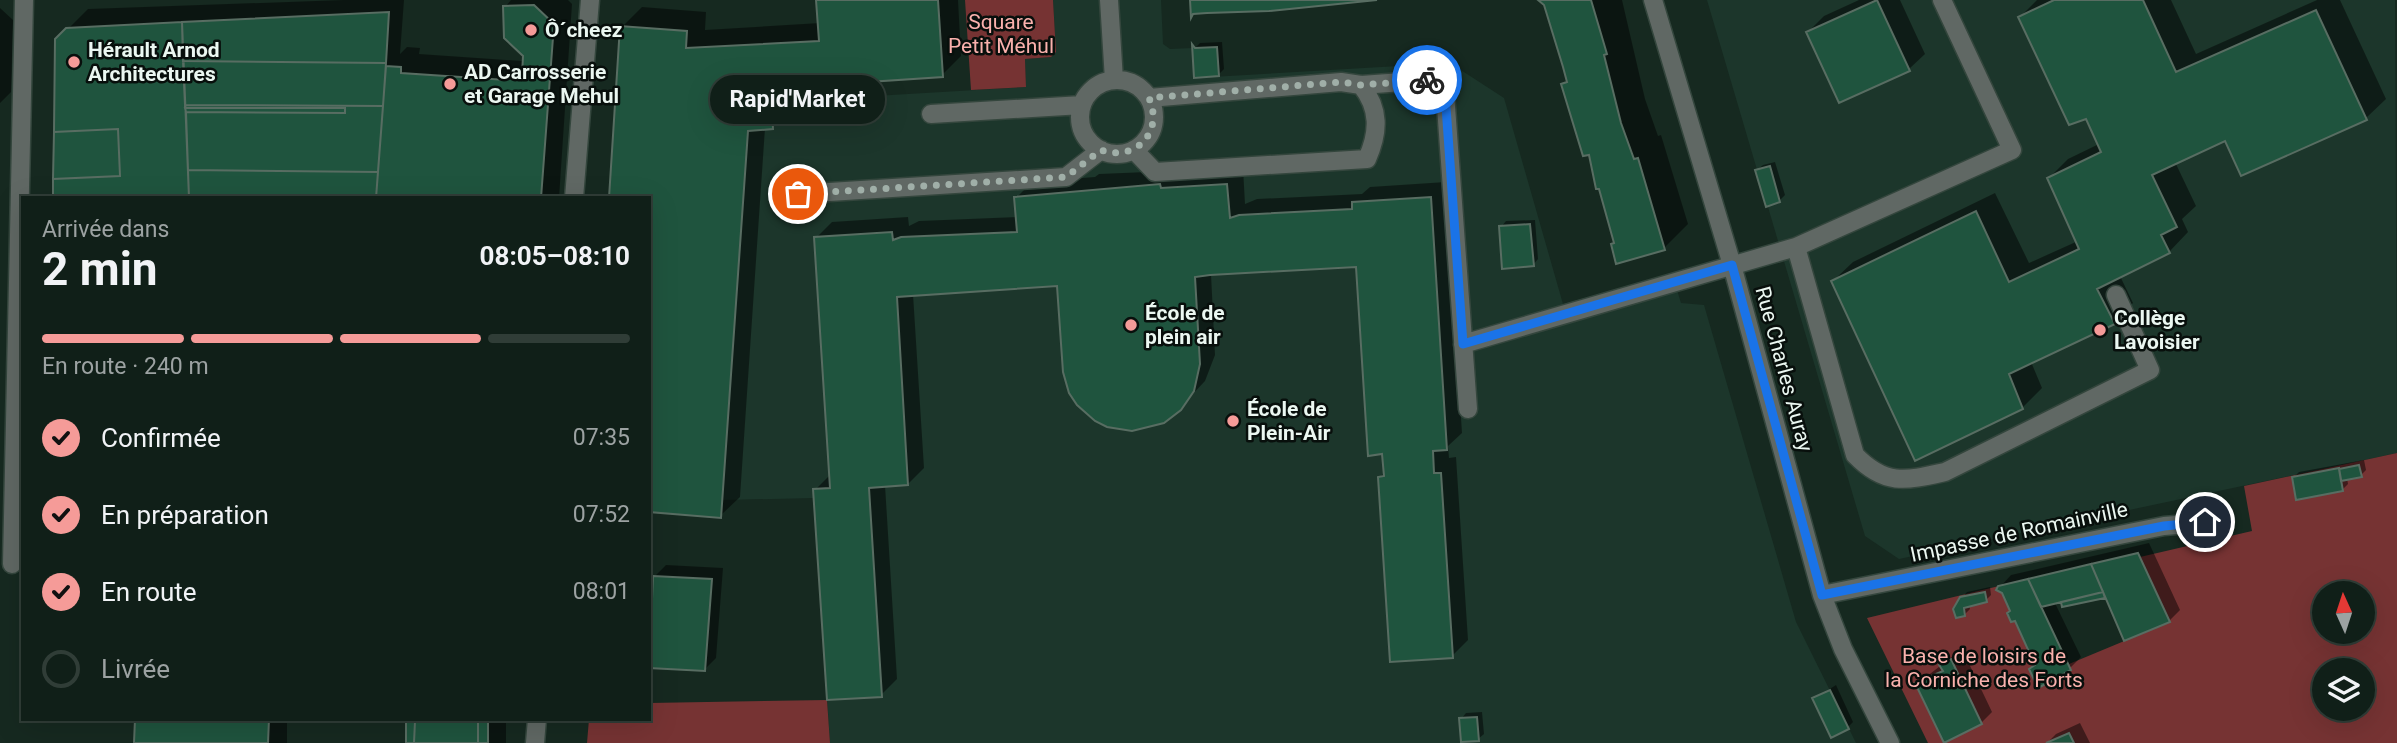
<!DOCTYPE html>
<html lang="fr">
<head>
<meta charset="utf-8">
<style>
	body { margin:0; font-family:Roboto,sans-serif; background:#192721; color:#f1f3f6; height:100vh; display:flex; flex-direction:column; font-size:26px; white-space:nowrap }
	* { box-sizing:border-box; margin:0 }
	p { font-size:23px; color:#9ca2a2 }
	.icon { flex:none; width:38px; height:38px; fill:none; stroke:currentColor; stroke-width:2; stroke-linecap:round; stroke-linejoin:round }
	.map { position:relative; flex:1; overflow:hidden }
	.sheet { position:absolute; left:21px; top:196px; width:630px; height:525px; display:flex; flex-direction:column; background:#101f18; border-radius:0px; box-shadow:0 7px 28px #0002,0 0 0 2px #303d37 }
	.sheet>* { flex:none }
	.needle { width:46px; rotate:357deg }
	.tools { position:absolute; left:2312px; top:581px; display:grid; gap:14px }
	.tools a { display:grid; place-items:center; width:63px; height:63px; border-radius:50%; background:#101f18; box-shadow:0 7px 28px #0002,0 0 0 2px #303d37; font-size:35px }
	.pin { position:absolute; display:grid; place-items:center; width:60px; height:60px; color:#fff; margin:-30px; border:4px solid #fff; border-radius:50%; box-shadow:0 2px 7px #0007 }
	.courier { position:absolute; display:grid; place-items:center; width:70px; height:70px; margin:-35px; border:5px solid #1a73e8; border-radius:50%; background:#fff; color:#222; box-shadow:0 2px 9px #0007 }
	.bubble { position:absolute; height:49px; border-radius:24px; background:#101f18; box-shadow:0 7px 28px #0002,0 0 0 2px #303d37; font-size:23px; font-weight:700; line-height:49px; text-align:center }
	.head em { font-style:normal; font-weight:700 }
	.head div { display:flex; flex-direction:column-reverse }
	.head { display:flex; align-items:center; justify-content:space-between; height:119px; padding:0 21px }
	h1 { font-size:46px; font-weight:700; line-height:52px }
	.bar { display:grid; grid-template-columns:repeat(4,1fr); gap:10px 7px; align-content:center; height:84px; padding:0 21px }
	.bar i { height:9px; border-radius:5px; background:#303d37 }
	.bar .on { background:#f59b98 }
	.bar p { grid-column:span 4 }
	ol { padding:0 21px; list-style:none }
	li { display:flex; align-items:center; gap:21px; height:77px }
	li p { margin-inline-start:auto }
	li .icon { padding:7px; border-radius:50%; background:#f59b98; color:#111; stroke-width:4 }
	li:last-child { color:#9ca2a2 }
	li i { width:38px; height:38px; border:4px solid #303d37; border-radius:50% }
	.map>svg:first-child { display:block }
	.built { fill:#1c362b }
	.green { fill:#763333; fill-rule:evenodd }
	.shadow { fill:#0007 }
	.building { fill:#1f543e; stroke:#586d62; stroke-width:2 }
	.lines { fill:none; stroke-linecap:round; stroke-linejoin:round }
	.minor-casing { stroke:#34463d; stroke-width:21 }
	.minor { stroke:#606864; stroke-width:18 }
	.done { stroke:#a0afa8; stroke-width:7; stroke-dasharray:0 12.6 }
	.route { stroke:#1a73e8; stroke-width:9 }
	.poi-dot { fill:#f59b98; stroke:#080f0c; stroke-width:2.5 }
	.labels { text-anchor:middle; dominant-baseline:central; stroke-width:5; stroke-linejoin:round; paint-order:stroke }
	.park-label { font-size:21px; fill:#fab1ad; stroke:#080f0c }
	.poi-label { font-size:21px; font-weight:bold; fill:#ebf7f1; stroke:#080f0c; text-anchor:start }
	.street-label { font-size:21px; fill:#ebf7f1; stroke:#080f0c }
</style>
</head>
<body>
<div class="map">
<svg width="2397" height="743" viewBox="0 0 2397 743">
	<rect width="100%" height="100%" fill="#162920"/>
	<path class="built" d="M 1053,0 L 1161,0 L 1163,44 L 1170,49 L 1193,48 L 1194,78 L 1450,63 L 1504,98 L 1563,304 L 1672,274 L 1681,303 L 1704,305 L 1796,622 L 1856,743 L 830,743 L 814,498 L 722,500 L 748,131 L 772,106 L 824,99 L 1026,87 L 1025,59 L 1050,57 L 1056,52 Z
		M 1707,0 L 2395,0 L 2397,453 L 1899,559 L 1865,536 Z"/>
	<path class="green" d="M 965,0 L 1053,0 L 1056,52 L 1051,57 L 1025,59 L 1026,87 L 971,90 Z
		M 2397,453 L 2397,743 L 1928,743 L 1867,618 L 2028,579 L 2069,664 L 2170,622 L 2140,557 L 2252,531 L 2244,486 ZM 2324,593 L 2362,593 L 2362,632 L 2324,632 ZM 2324,670 L 2362,670 L 2362,709 L 2324,709 Z
		M 827,700 L 830,743 L 587,743 L 589,719 L 649,719 L 649,703 Z"/>
	<path class="shadow" d="M 343,0 L 404,0 L 400,54 L 407,47 L 420,48 L 419,54 L 522,61 L 525,58 L 505,7 L 511,0 L 568,0 L 572,4 L 559,198 L 54,198 L 57,40 L 88,9 Z
		M 818,0 L 958,0 L 961,56 L 942,75 L 841,82 L 823,100 L 791,102 L 792,107 L 772,127 L 765,128 L 740,497 L 720,516 L 649,198 L 622,27 L 642,7 L 706,12 L 705,30 L 820,23 Z
		M 1540,0 L 1622,0 L 1645,99 L 1658,136 L 1661,135 L 1688,224 L 1664,248 L 1615,242 L 1590,153 L 1563,84 L 1568,80 L 1546,4 Z
		M 1859,0 L 1900,0 L 1925,54 L 1909,69 L 1840,101 L 1808,32 L 1824,16 Z
		M 2037,0 L 2171,0 L 2196,54 L 2317,0 L 2340,0 L 2386,99 L 2366,118 L 2242,174 L 2226,139 L 2175,162 L 2196,206 L 2182,219 L 2188,232 L 2169,252 L 2120,276 L 2133,303 L 2114,322 L 2031,362 L 2042,388 L 2022,408 L 1833,281 L 1853,262 L 1995,193 L 2029,263 L 2078,241 L 2049,178 L 2068,159 L 2099,144 L 2086,117 L 2020,17 Z
		M 0,8 L 13,20 L 11,92 L 0,103 Z
		M 1222,42 L 1224,69 L 1219,74 L 1194,49 L 1200,43 Z
		M 1775,162 L 1785,195 L 1779,201 L 1757,170 L 1763,165 Z
		M 1243,168 L 1245,204 L 1257,199 L 1362,194 L 1370,187 L 1446,182 L 1462,433 L 1448,446 L 1449,458 L 1456,457 L 1468,640 L 1452,656 L 1380,477 L 1386,471 L 1357,265 L 1211,274 L 1215,355 L 1205,381 L 1174,414 L 1059,284 L 913,294 L 924,468 L 908,484 L 885,485 L 897,679 L 881,695 L 815,490 L 831,474 L 816,238 L 832,222 L 908,217 L 909,226 L 919,221 L 1018,217 L 1016,198 L 1032,182 L 1095,177 L 1099,174 Z
		M 1535,220 L 1538,259 L 1533,265 L 1501,227 L 1506,221 Z
		M 2364,460 L 2366,470 L 2361,475 L 2347,478 L 2348,484 L 2342,490 L 2294,477 L 2299,472 Z
		M 2149,543 L 2180,610 L 2169,621 L 2106,595 L 2054,601 L 2081,657 L 2070,668 L 2037,664 L 2000,587 L 2011,575 Z
		M 666,565 L 723,568 L 716,658 L 705,669 L 649,666 L 652,606 L 649,606 L 649,586 L 654,586 L 655,576 Z
		M 1990,587 L 1991,595 L 1986,600 L 1969,605 L 1970,609 L 1965,614 L 1962,598 L 1967,592 Z
		M 1962,649 L 1992,712 L 1981,723 L 1917,684 Z
		M 1836,685 L 1853,722 L 1848,727 L 1814,699 Z
		M 1482,712 L 1484,734 L 1478,739 L 1461,719 L 1466,713 Z
		M 137,719 L 287,719 L 287,743 L 136,743 Z
		M 410,719 L 506,719 L 506,743 L 408,743 Z
		M 2080,723 L 2090,743 L 2047,743 L 2056,734 Z"/>
	<path class="building" d="M 816,0 L 938,0 L 943,77 L 823,85 L 824,102 L 772,106 L 773,129 L 748,131 L 721,518 L 649,512 L 649,198 L 609,198 L 620,26 L 687,31 L 686,48 L 819,41 Z
		M 1190,0 L 1377,0 L 1269,11 L 1207,13 L 1193,14 L 1191,18 Z
		M 1538,0 L 1591,0 L 1607,54 L 1604,55 L 1621,123 L 1634,159 L 1638,158 L 1665,250 L 1616,264 L 1611,244 L 1614,243 L 1599,189 L 1596,189 L 1589,155 L 1583,156 L 1561,84 L 1567,82 L 1563,67 L 1544,5 Z
		M 1877,0 L 1910,71 L 1839,103 L 1806,32 Z
		M 2054,0 L 2143,0 L 2176,72 L 2316,10 L 2367,120 L 2241,176 L 2225,141 L 2152,175 L 2177,227 L 2161,235 L 2170,253 L 2097,289 L 2115,324 L 2009,374 L 2023,409 L 1915,461 L 1831,281 L 1976,211 L 2009,282 L 2079,249 L 2047,178 L 2101,152 L 2086,119 L 2069,125 L 2018,17 Z
		M 534,5 L 554,24 L 541,198 L 376,198 L 386,66 L 401,67 L 401,73 L 506,80 L 506,74 L 522,75 L 523,56 L 504,38 L 503,6 Z
		M 389,12 L 386,63 L 183,61 L 182,22 Z
		M 182,22 L 189,198 L 53,198 L 53,179 L 120,176 L 118,129 L 54,132 L 55,39 L 66,28 Z
		M 1192,44 L 1195,48 L 1217,47 L 1219,76 L 1194,78 Z
		M 183,61 L 386,63 L 383,106 L 185,105 Z
		M 185,105 L 383,106 L 378,172 L 188,170 L 186,112 L 345,113 L 345,108 L 185,108 Z
		M 185,108 L 345,108 L 345,113 L 186,112 Z
		M 118,129 L 120,176 L 53,179 L 54,132 Z
		M 1770,166 L 1780,202 L 1766,207 L 1755,170 Z
		M 188,170 L 378,172 L 376,198 L 189,198 Z
		M 1160,184 L 1161,188 L 1227,184 L 1230,218 L 1239,215 L 1352,209 L 1352,202 L 1431,197 L 1447,450 L 1433,451 L 1434,473 L 1441,473 L 1453,658 L 1390,662 L 1378,477 L 1384,476 L 1382,454 L 1368,456 L 1356,267 L 1210,275 L 1195,277 L 1200,364 L 1194,391 L 1181,410 L 1164,423 L 1132,431 L 1107,427 L 1095,421 L 1077,405 L 1069,393 L 1063,372 L 1057,286 L 897,297 L 908,485 L 869,488 L 882,697 L 827,700 L 813,489 L 830,488 L 814,237 L 892,232 L 893,240 L 901,237 L 1017,232 L 1014,197 Z
		M 1530,224 L 1534,266 L 1502,269 L 1499,226 Z
		M 2359,465 L 2362,477 L 2341,481 L 2339,469 Z
		M 2339,468 L 2343,491 L 2296,500 L 2292,477 Z
		M 2138,553 L 2170,622 L 2124,641 L 2091,564 Z
		M 2091,564 L 2103,592 L 2041,607 L 2028,579 Z
		M 653,576 L 712,579 L 705,671 L 649,668 Z
		M 2028,579 L 2071,670 L 2038,688 L 2029,669 L 2035,665 L 2015,621 L 2011,622 L 2007,613 L 2010,611 L 2002,593 L 1996,590 L 1998,586 Z
		M 1985,592 L 1987,602 L 1964,608 L 1965,616 L 1956,618 L 1953,609 L 1960,597 Z
		M 2103,592 L 2105,598 L 2062,607 L 2061,602 Z
		M 1951,659 L 1982,724 L 1944,743 L 1915,683 L 1943,671 L 1939,665 Z
		M 1830,690 L 1849,729 L 1831,738 L 1812,698 Z
		M 1477,717 L 1479,741 L 1461,742 L 1459,718 Z
		M 135,719 L 269,719 L 268,743 L 134,743 Z
		M 478,719 L 488,719 L 488,743 L 478,743 Z
		M 406,721 L 415,721 L 414,743 L 406,743 Z
		M 415,721 L 478,722 L 478,743 L 414,743 Z
		M 2069,733 L 2074,743 L 2046,743 Z"/>
	<g class="lines">
		<g class="minor-casing">
			<path id="minor" d="M 1109,0 L 1114,80
				M 1653,0 L 1732,265 L 1822,595 L 1843,649 L 1890,743
				M 1942,0 L 2012,150 L 1796,247 L 1855,455 C 1885,486 1905,481 1945,472 L 2150,370 L 2116,295
				M1080 117a37 37 0 1 1 74 0a37 37 0 1 1-74 0Z
				M 1361,85 L 1444,79 L 1468,409
				M 931,114 L 1082,105
				M 1134,150 L 1155,172 L 1367,159 C 1379,132 1380,109 1361,85 L 1341,82 L 1149,98
				M 798,194 L 1066,177 L 1101,150
				M 574,198 L 590,0
				M 1463,344 L 1796,247
				M 12,564 L 24,0
				M 1822,595 L 2164,526 L 2225,521
				M 535,743 L 537,719"/>
		</g>
		<use href="#minor" class="minor"/>
	</g>
	<g class="lines">
		<path class="done" d="M 798,194 L 1066,177 L 1101,150 C 1136,162 1164,132 1149,98 L 1341,82 L 1361,85 L 1427,80"/>
		<path class="route" d="M 1427,80 L 1444,79 L 1463,344 L 1732,265 L 1822,595 L 2164,526 L 2205,522"/>
	</g>
	<g class="poi-dot">
		<circle cx="531" cy="30" r="7"/>
		<circle cx="74" cy="62" r="7"/>
		<circle cx="450" cy="84" r="7"/>
		<circle cx="1131" cy="325" r="7"/>
		<circle cx="2100" cy="330" r="7"/>
		<circle cx="1233" cy="421" r="7"/>
	</g>
	<g class="labels">
		<g class="park-label">
			<text x="1001" y="22">Square<tspan x="1001" dy="24">Petit Méhul</tspan></text>
			<text x="1984" y="656">Base de loisirs de<tspan x="1984" dy="24">la Corniche des Forts</tspan></text>
		</g>
		<g class="poi-label">
			<text x="545" y="30">Ô´cheez</text>
			<text x="88" y="50">Hérault Arnod<tspan x="88" dy="24">Architectures</tspan></text>
			<text x="464" y="72">AD Carrosserie<tspan x="464" dy="24">et Garage Mehul</tspan></text>
			<text x="1145" y="313">École de<tspan x="1145" dy="24">plein air</tspan></text>
			<text x="2114" y="318">Collège<tspan x="2114" dy="24">Lavoisier</tspan></text>
			<text x="1247" y="409">École de<tspan x="1247" dy="24">Plein-Air</tspan></text>
		</g>
		<g class="street-label">
			<text transform="translate(1784 369) rotate(75)">Rue Charles Auray</text>
			<text transform="translate(2019 532) rotate(-12)">Impasse de Romainville</text>
		</g>
	</g>
</svg>
<div class="tools">
<a><svg class="needle" viewBox="-14 -14 28 28"><path d="M0-13l5 13h-10z" fill="#e53935"/><path d="M0 13l5-13h-10z" fill="#9ca2a2"/></svg></a>
<a><svg class="icon" aria-label="layers" viewBox="0 0 24 24"><path d="M12 4l9 5-9 5-9-5zM3 14l9 5 9-5"/></svg></a>
</div>
<div class="pin" style="left:798px;top:194px;background:#ea580c"><svg class="icon" aria-label="bag" viewBox="0 0 24 24"><path d="M5 8h14l-1 12H6zM9 8a3 3 0 0 1 6 0"/></svg></div>
<div class="pin" style="left:2205px;top:522px;background:#1f2937"><svg class="icon" aria-label="home" viewBox="0 0 24 24"><path d="M3 11l9-7 9 7M6 9v11h12V9"/></svg></div>
<div class="courier" style="left:1427px;top:80px"><svg class="icon" aria-label="bike" viewBox="0 0 24 24"><circle cx="6" cy="16" r="4"/><circle cx="18" cy="16" r="4"/><path d="M6 16l4-8h5l3 8M10 8l3 8H6M13 5h3"/></svg></div>
<div class="bubble" style="left:710px;top:75px;width:175px">Rapid'Market</div>
<section class="sheet">
<div class="head"><div><h1>2 min</h1><p>Arrivée dans</p></div><em>08:05–08:10</em></div>
<div class="bar"><i class="on"></i><i class="on"></i><i class="on"></i><i></i><p>En route · 240 m</p></div>
<ol>
<li><svg class="icon" aria-label="check" viewBox="0 0 24 24"><path d="M5 12l5 5 9-10"/></svg>Confirmée<p>07:35</p></li>
<li><svg class="icon" aria-label="check" viewBox="0 0 24 24"><path d="M5 12l5 5 9-10"/></svg>En préparation<p>07:52</p></li>
<li><svg class="icon" aria-label="check" viewBox="0 0 24 24"><path d="M5 12l5 5 9-10"/></svg>En route<p>08:01</p></li>
<li><i></i>Livrée</li>
</ol>
</section>
</div>
</body>
</html>
